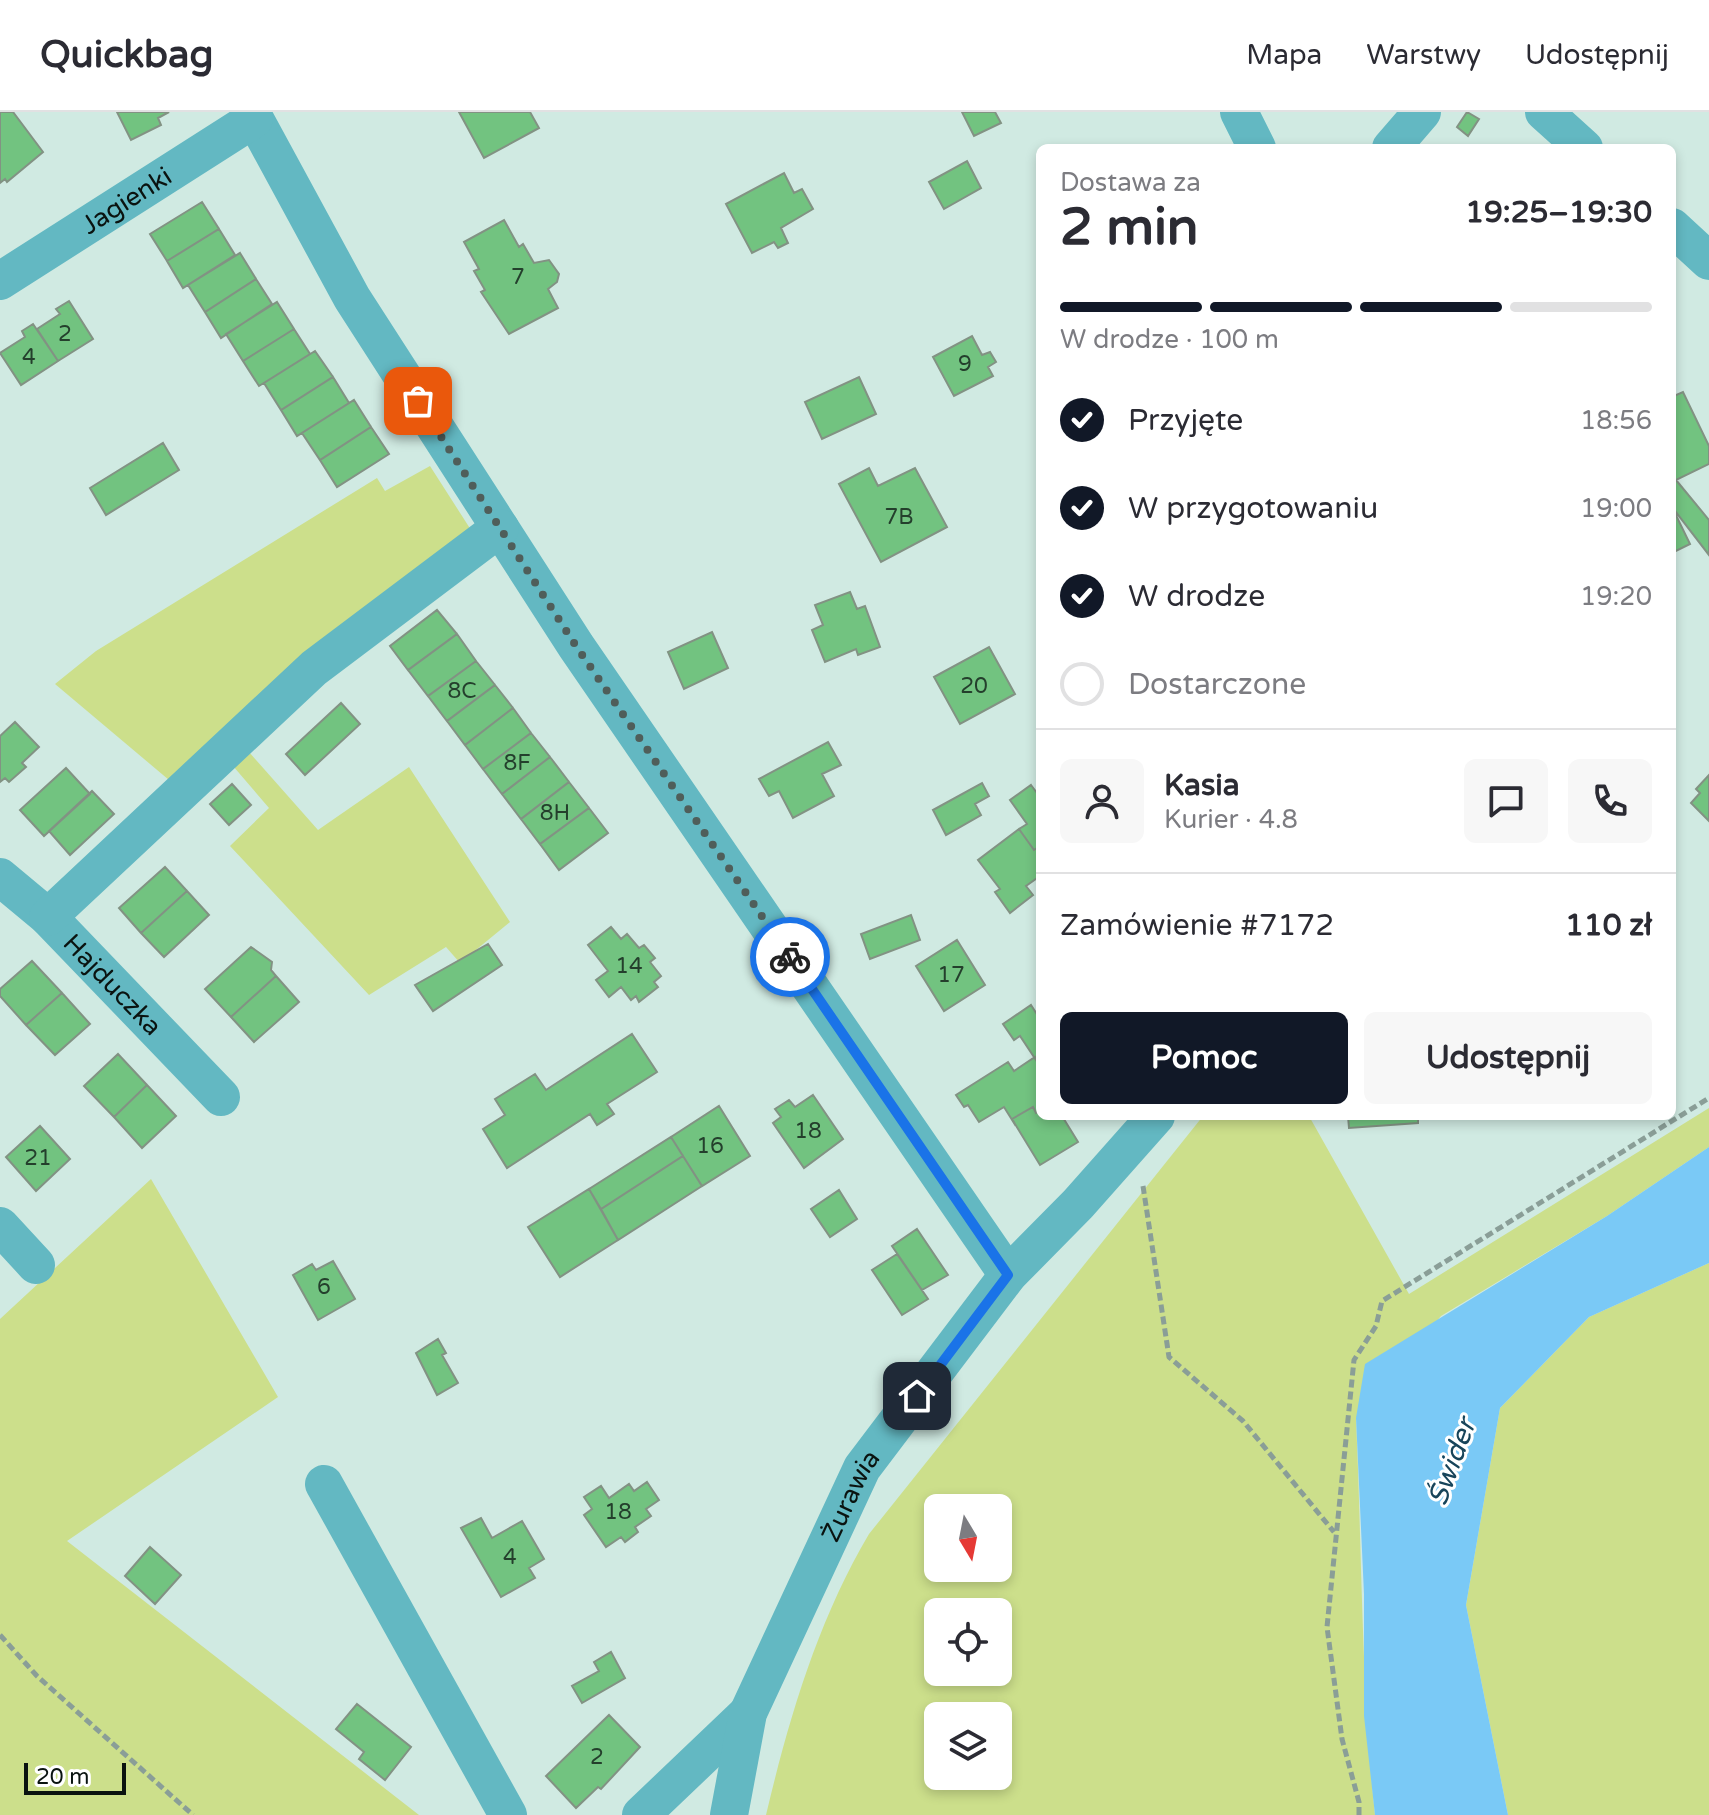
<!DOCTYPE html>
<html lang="pl">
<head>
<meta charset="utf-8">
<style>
	body { margin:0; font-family:"Varela Round",sans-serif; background:#f7f7f7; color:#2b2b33; height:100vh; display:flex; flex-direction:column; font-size:30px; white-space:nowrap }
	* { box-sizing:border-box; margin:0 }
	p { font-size:26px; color:#7c7c81 }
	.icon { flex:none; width:44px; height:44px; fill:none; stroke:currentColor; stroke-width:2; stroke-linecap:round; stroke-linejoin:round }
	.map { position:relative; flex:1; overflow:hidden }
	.panel { position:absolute; left:1036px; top:32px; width:640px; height:976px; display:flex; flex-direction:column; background:#fff; border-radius:12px; box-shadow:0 4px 12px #0003 }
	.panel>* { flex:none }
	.needle { width:52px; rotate:170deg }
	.buttons { position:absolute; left:924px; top:1382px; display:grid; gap:16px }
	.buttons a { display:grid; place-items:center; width:88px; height:88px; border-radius:12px; background:#fff; box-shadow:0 4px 12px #0003; font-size:40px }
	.scale { position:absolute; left:24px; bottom:20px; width:102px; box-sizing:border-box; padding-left:8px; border:4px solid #0a1310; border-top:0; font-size:22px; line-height:28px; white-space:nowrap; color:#0a1310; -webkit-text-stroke:6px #fff; paint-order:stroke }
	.pin { position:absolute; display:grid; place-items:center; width:68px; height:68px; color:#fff; margin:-34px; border-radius:16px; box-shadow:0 4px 12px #0006 }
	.courier { position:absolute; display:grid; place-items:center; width:80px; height:80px; margin:-40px; border:6px solid #1a73e8; border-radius:50%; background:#fff; color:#222; box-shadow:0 2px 10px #0007 }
	.overview em { font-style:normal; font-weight:700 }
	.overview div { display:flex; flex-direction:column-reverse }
	.overview { display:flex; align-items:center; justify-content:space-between; height:136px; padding:0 24px }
	h1 { font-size:52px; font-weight:700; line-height:60px }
	.bar { display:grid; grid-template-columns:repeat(4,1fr); gap:12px 8px; align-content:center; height:96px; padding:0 24px }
	.bar i { height:10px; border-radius:6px; background:#e1e1e2 }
	.bar .active { background:#111827 }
	.bar p { grid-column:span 4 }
	.line { display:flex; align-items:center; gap:20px; padding:0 24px; border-top:2px solid #e1e1e2 }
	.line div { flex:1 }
	.round { display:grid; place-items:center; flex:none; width:84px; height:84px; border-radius:12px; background:#f7f7f7 }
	ol { padding:0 24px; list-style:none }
	li { display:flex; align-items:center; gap:24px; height:88px }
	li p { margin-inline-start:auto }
	li .icon { padding:8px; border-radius:50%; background:#111827; color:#fff; stroke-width:4 }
	li:last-child { color:#7c7c81 }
	li i { width:44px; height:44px; border:4px solid #e1e1e2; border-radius:50% }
	.cta { display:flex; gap:16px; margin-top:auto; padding:16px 24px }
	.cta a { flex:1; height:92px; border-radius:12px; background:#111827; color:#fff; font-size:32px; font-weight:700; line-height:92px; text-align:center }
	.cta a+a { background:#f7f7f7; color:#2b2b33 }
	header { display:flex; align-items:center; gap:48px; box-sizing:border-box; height:112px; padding:0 40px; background:#fff; border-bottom:2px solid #e1e1e2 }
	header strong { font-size:38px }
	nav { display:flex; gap:44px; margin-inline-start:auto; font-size:28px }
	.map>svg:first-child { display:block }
	.green { fill:#ccdf8b; fill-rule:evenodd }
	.water { fill:#7ac9f6 }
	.building { fill:#72c380; stroke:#829283; stroke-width:2 }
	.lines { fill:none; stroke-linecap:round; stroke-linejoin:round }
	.path { stroke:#8a9e97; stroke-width:5; stroke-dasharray:8 4; stroke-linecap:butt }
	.minor { stroke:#63b8c2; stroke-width:38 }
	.done { stroke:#4f5e5a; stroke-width:8; stroke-dasharray:0 14.4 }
	.route { stroke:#1a73e8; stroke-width:10 }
	.labels { text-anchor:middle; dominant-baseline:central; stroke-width:6; stroke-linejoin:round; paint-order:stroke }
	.number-label { font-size:22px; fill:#243f2c }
	.street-label { font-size:26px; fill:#0a1310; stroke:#fff }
	.water-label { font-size:28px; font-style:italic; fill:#17445a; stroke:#fff }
</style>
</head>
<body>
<header>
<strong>Quickbag</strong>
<nav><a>Mapa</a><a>Warstwy</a><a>Udostępnij</a></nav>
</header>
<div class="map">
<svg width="1709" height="1703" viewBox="0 0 1709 1703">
	<rect width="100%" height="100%" fill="#d0eae2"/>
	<path class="green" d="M 430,354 L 471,418 L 169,668 L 55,572 L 96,539 L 377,366 L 385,379 Z
		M 249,640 L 318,718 L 409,655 L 510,810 L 460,851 L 446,835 L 369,883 L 230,734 L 269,696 L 233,654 Z
		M 1709,996 L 1709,1035 L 1607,1104 L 1441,1204 L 1356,1306 C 1362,1438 1361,1571 1375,1703 L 766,1703 C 789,1606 818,1508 869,1422 L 1203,1004 L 1309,1004 L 1409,1182 ZM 938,1396 L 998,1396 L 998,1456 L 938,1456 ZM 938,1500 L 998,1500 L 998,1560 L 938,1560 ZM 938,1604 L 998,1604 L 998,1664 L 938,1664 Z
		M 151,1067 L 278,1285 L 67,1429 L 419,1703 L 0,1703 L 0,1207 Z
		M 1709,1151 L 1709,1703 L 1508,1703 L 1466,1493 L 1500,1296 L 1589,1205 Z"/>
	<path class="water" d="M 1709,1035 L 1709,1151 L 1589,1205 L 1500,1296 L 1466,1493 L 1508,1703 L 1375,1703 L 1364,1604 L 1364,1482 L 1356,1306 L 1365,1252 L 1607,1104 Z"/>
	<path class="building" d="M 0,0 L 13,0 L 43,40 L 7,70 L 5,67 L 0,71 Z
		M 117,0 L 169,0 L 158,6 L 161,13 L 131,28 Z
		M 459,0 L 530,0 L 539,16 L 484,46 Z
		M 962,0 L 995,0 L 1001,11 L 974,24 Z
		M 1467,0 L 1479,7 L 1468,24 L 1457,15 Z
		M 967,49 L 981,76 L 944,97 L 929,70 Z
		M 784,61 L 794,81 L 802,77 L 813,97 L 781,116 L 788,131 L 778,136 L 774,130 L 752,141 L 726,92 Z
		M 202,90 L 219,117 L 167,149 L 150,122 Z
		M 504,108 L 519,135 L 523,132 L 534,151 L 549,148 L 559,162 L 557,170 L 548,177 L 558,196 L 509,222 L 481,180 L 485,178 L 474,159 L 479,157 L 464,130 Z
		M 219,117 L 235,143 L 183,176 L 167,149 Z
		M 240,141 L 256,167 L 205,200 L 188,173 Z
		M 256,167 L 272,192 L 221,226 L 205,200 Z
		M 69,189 L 93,227 L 58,249 L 37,217 L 60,202 L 56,197 Z
		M 277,190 L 294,217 L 243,249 L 226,222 Z
		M 33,212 L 58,249 L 21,273 L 0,241 L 25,225 L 22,219 Z
		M 294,217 L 310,242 L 259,274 L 243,249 Z
		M 972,224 L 982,243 L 990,240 L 996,250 L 988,255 L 993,264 L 954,284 L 933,245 Z
		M 315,239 L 333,265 L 281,298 L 264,271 Z
		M 333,265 L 349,291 L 297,324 L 281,298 Z
		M 859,265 L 876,302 L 822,327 L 805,290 Z
		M 1672,280 L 1674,284 L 1683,280 L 1709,334 L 1709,352 L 1672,370 Z
		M 354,288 L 371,315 L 320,348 L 302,321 Z
		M 371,315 L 389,342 L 337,375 L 320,348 Z
		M 163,331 L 179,358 L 106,403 L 90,376 Z
		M 869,356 L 878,374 L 915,356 L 947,415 L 881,450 L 839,372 Z
		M 1676,368 L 1709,408 L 1709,443 L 1672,395 L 1672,370 Z
		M 1672,395 L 1690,432 L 1672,441 Z
		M 850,480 L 857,497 L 865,494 L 880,535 L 858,543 L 856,537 L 825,550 L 812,518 L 823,513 L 815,493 Z
		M 437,498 L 457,522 L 408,558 L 390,534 Z
		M 712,520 L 728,556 L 684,577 L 668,540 Z
		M 457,522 L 476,549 L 428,584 L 408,558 Z
		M 989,535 L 1015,582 L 960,612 L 934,565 Z
		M 476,549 L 495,573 L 447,609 L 428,584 Z
		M 495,573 L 513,596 L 465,633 L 447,609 Z
		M 341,591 L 360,612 L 305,663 L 286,642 Z
		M 513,596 L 531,621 L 483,657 L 465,633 Z
		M 15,610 L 39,635 L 22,651 L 26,655 L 9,670 L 5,666 L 0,670 L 0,624 Z
		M 531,621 L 550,645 L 502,682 L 483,657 Z
		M 828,630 L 841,653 L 822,662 L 834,684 L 793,706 L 779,679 L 769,684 L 759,667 Z
		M 550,645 L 569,670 L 521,707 L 502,682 Z
		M 66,656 L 90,682 L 44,724 L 20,698 Z
		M 1709,663 L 1709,709 L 1691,691 L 1700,681 L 1696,677 Z
		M 569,670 L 589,696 L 540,732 L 521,707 Z
		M 982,671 L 989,684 L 975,692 L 981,703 L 946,723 L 933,698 Z
		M 232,672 L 251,693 L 229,713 L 210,692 Z
		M 1031,673 L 1040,685 L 1040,734 L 1034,738 L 1019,717 L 1027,712 L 1010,688 Z
		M 92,679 L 114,702 L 70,743 L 49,719 Z
		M 589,696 L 608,721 L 559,758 L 540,732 Z
		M 1019,717 L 1034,738 L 1040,734 L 1040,764 L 1026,774 L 1033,783 L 1010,801 L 995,780 L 1000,777 L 978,748 Z
		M 165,755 L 187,779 L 141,821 L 119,796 Z
		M 187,779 L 209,803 L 164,845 L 141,821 Z
		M 911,803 L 920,828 L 870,847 L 861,822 Z
		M 611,815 L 621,827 L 627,822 L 639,836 L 644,833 L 655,846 L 650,850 L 661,864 L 654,870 L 658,875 L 639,890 L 636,884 L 631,888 L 621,875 L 609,885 L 596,868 L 608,859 L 588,833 Z
		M 957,828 L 985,873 L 944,899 L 916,854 Z
		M 488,832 L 502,853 L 433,899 L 415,873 Z
		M 251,835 L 272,850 L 271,858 L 276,864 L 231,905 L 205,877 Z
		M 32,849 L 62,881 L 26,913 L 0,884 L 0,877 Z
		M 276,864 L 299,890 L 254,930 L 231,905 Z
		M 62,881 L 90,912 L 55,943 L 26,913 Z
		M 1031,893 L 1040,907 L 1040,945 L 1036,948 L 1020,924 L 1014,928 L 1003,912 Z
		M 632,922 L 657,960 L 607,992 L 614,1002 L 597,1013 L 590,1002 L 507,1056 L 483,1017 L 505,1003 L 495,987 L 535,962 L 546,978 Z
		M 118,942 L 147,973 L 114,1005 L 84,974 Z
		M 1035,945 L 1040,953 L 1040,999 L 1036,1001 L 1033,995 L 1012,1007 L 1014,1010 L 1014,1011 L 1004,995 L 979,1010 L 968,993 L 964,995 L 956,983 L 1008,950 L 1014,959 Z
		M 147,973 L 176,1004 L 142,1036 L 114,1005 Z
		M 813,983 L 843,1027 L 804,1056 L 773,1011 L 781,1005 L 775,997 L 789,988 L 795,995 Z
		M 719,994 L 750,1044 L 702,1074 L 671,1025 Z
		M 1033,995 L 1036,1001 L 1040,999 L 1040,1004 L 1062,1004 L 1078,1030 L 1040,1053 L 1012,1007 Z
		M 1348,1004 L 1418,1004 L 1418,1011 L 1349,1016 Z
		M 40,1014 L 70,1047 L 36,1079 L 6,1045 Z
		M 671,1025 L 683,1044 L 601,1097 L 589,1077 Z
		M 683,1044 L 702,1074 L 618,1128 L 601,1097 Z
		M 589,1077 L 618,1128 L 560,1165 L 528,1115 Z
		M 839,1078 L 857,1107 L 830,1125 L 811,1097 Z
		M 917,1117 L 948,1163 L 922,1178 L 892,1134 Z
		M 897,1142 L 928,1187 L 902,1203 L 872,1158 Z
		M 333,1149 L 355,1187 L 318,1208 L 293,1163 L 312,1152 L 316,1158 Z
		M 438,1227 L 446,1241 L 442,1243 L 458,1271 L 437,1283 L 416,1241 Z
		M 647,1370 L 659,1388 L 646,1397 L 651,1404 L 635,1415 L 638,1420 L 625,1430 L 621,1425 L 606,1435 L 584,1403 L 592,1397 L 584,1385 L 601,1374 L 609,1386 L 629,1372 L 634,1379 Z
		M 481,1406 L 492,1426 L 522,1409 L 544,1447 L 529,1456 L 535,1466 L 501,1485 L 461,1416 Z
		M 150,1435 L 181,1463 L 155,1492 L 125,1464 Z
		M 611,1540 L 625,1566 L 582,1591 L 572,1574 L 599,1559 L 594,1550 Z
		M 357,1592 L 411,1635 L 385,1668 L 359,1647 L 364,1640 L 336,1617 Z
		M 609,1603 L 640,1635 L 601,1677 L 598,1675 L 576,1696 L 546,1664 Z"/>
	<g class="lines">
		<path class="path" d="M 1143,1074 L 1169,1245 L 1243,1309 L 1334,1420
			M 0,1523 L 37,1564 L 193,1703
			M 1359,1703 L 1359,1690 L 1342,1627 L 1327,1515 L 1354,1248 L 1376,1214 L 1382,1189 L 1709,986"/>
		<g class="minor">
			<path d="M 251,0 L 352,186 L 576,534 L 1008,1163"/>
			<path d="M 1239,0 L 1257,36"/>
			<path d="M 1544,0 L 1584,36"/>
			<path d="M 1391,36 L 1422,0"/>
			<path d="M 1672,115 L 1709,149"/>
			<path id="s1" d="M 0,169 L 254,7"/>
			<path id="s2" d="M 0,765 L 48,805 L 221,985"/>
			<path d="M 48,805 L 314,556 L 500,416"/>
			<path d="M 0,1114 L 36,1153"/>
			<path d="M 324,1372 L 508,1703"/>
			<path d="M 641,1703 L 748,1601"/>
			<path id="s3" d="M 729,1703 L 748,1601 L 862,1356 L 1008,1163 L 1078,1092 L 1156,1004"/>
		</g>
	</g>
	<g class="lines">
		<path class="done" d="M 418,289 L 576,534 L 790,845"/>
		<path class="route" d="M 790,845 L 1008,1163 L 917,1284"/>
	</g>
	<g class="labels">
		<g class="number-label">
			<text x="518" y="165">7</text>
			<text x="65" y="222">2</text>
			<text x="29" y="245">4</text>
			<text x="965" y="252">9</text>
			<text x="899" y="405">7B</text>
			<text x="974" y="574">20</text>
			<text x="462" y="579">8C</text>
			<text x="517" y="651">8F</text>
			<text x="555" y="701">8H</text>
			<text x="629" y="854">14</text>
			<text x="951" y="863">17</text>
			<text x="808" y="1019">18</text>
			<text x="710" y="1034">16</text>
			<text x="38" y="1046">21</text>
			<text x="324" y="1175">6</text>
			<text x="618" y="1400">18</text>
			<text x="510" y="1445">4</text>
			<text x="597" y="1645">2</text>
		</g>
		<g class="street-label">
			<text stroke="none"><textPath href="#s1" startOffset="150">Jagienki</textPath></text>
			<text stroke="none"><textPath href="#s2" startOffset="156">Hajduczka</textPath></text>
			<text stroke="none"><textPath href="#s3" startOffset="344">Żurawia</textPath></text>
		</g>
		<g class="water-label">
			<text transform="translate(1452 1350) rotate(-70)">Świder</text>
		</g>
	</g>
</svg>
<div class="buttons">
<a><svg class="needle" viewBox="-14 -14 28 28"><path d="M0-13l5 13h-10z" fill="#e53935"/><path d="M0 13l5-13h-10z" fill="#7c7c81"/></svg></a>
<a><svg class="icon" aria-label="locate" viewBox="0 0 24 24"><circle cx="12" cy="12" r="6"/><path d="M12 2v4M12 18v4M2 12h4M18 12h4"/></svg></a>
<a><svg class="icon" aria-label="layers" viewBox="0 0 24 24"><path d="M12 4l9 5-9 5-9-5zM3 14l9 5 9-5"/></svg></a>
</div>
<div class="scale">20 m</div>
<div class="pin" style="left:418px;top:289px;background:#ea580c"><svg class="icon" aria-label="bag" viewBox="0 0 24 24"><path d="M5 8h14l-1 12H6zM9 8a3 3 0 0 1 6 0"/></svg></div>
<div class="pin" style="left:917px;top:1284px;background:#1f2937"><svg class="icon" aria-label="home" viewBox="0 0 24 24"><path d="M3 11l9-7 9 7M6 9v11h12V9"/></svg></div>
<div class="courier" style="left:790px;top:845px"><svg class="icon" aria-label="bike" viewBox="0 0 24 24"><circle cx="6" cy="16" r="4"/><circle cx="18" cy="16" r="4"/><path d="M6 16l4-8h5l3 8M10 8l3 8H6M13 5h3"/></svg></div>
<section class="panel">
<div class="overview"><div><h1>2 min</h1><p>Dostawa za</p></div><em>19:25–19:30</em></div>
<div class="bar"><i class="active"></i><i class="active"></i><i class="active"></i><i></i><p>W drodze · 100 m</p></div>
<ol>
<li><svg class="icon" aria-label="check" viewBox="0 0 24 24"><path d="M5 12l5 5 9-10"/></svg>Przyjęte<p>18:56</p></li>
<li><svg class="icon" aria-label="check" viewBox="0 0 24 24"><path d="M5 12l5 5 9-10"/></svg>W przygotowaniu<p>19:00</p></li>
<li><svg class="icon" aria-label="check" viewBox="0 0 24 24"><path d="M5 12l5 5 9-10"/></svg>W drodze<p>19:20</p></li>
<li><i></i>Dostarczone</li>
</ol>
<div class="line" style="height:144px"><a class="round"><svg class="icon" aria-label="person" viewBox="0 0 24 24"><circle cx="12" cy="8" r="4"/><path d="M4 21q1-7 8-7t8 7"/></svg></a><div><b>Kasia</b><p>Kurier · 4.8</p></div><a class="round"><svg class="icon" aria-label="chat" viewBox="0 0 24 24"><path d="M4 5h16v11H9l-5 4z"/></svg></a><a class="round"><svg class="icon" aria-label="phone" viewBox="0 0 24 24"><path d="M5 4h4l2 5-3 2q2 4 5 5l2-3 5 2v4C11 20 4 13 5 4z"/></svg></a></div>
<div class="line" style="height:104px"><div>Zamówienie #7172</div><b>110 zł</b></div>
<div class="cta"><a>Pomoc</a><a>Udostępnij</a></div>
</section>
</div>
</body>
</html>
